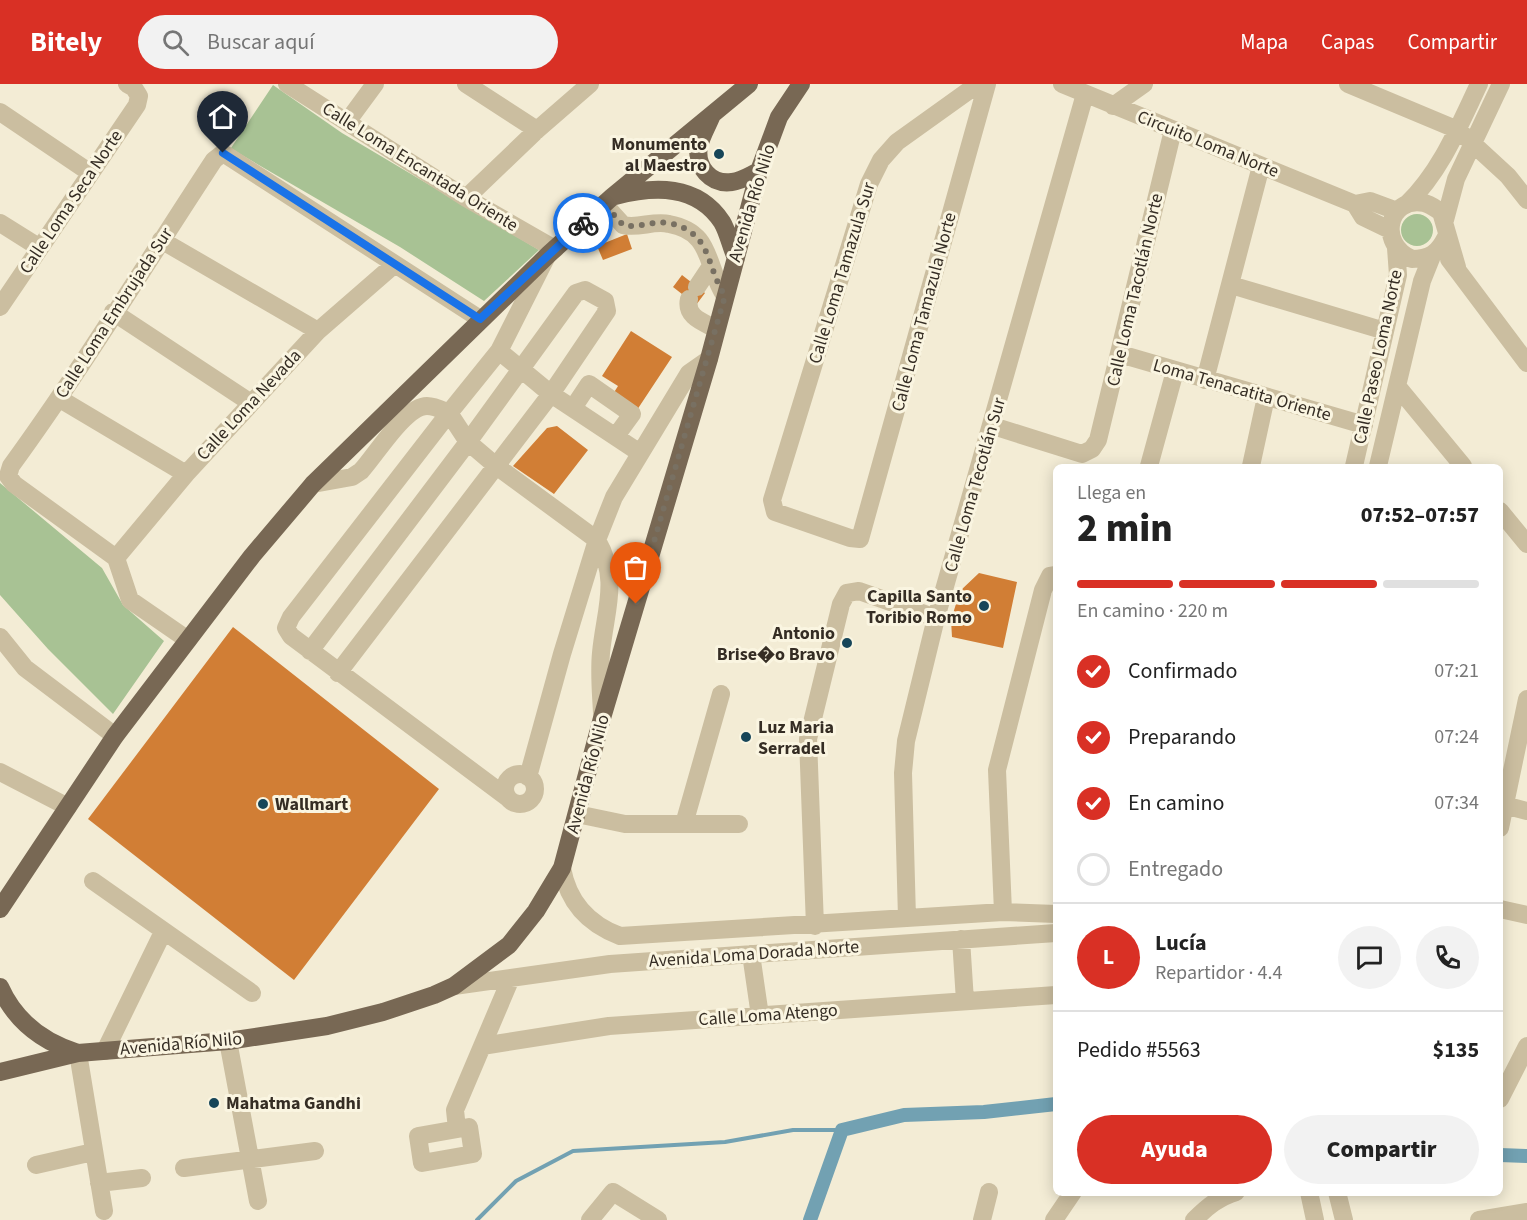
<!DOCTYPE html>
<html lang="es">
<head>
<meta charset="utf-8">
<style>
	body { margin:0; font-family:"Source Sans 3",sans-serif; background:#f2f2f2; color:#222; height:100vh; display:flex; flex-direction:column; font-size:22px; white-space:nowrap }
	* { box-sizing:border-box; margin:0 }
	p { font-size:20px; color:#767676 }
	.icon { flex:none; width:33px; height:33px; fill:none; stroke:currentColor; stroke-width:2; stroke-linecap:round; stroke-linejoin:round }
	.map { position:relative; flex:1; overflow:hidden }
	.side { position:absolute; left:1053px; top:380px; width:450px; height:732px; display:flex; flex-direction:column; background:#fff; border-radius:9px; box-shadow:0 3px 15px #0003 }
	.side>* { flex:none }
	.pin { position:absolute; display:grid; place-items:center; width:51px; height:51px; color:#fff; margin:-62px -26px; border-radius:50% 50% 50% 0; rotate:-45deg; box-shadow:0 0 6px #0007 }
	.pin .icon { rotate:45deg }
	.courier { position:absolute; display:grid; place-items:center; width:60px; height:60px; margin:-30px; border:4px solid #1a73e8; border-radius:50%; background:#fff; color:#222; box-shadow:0 2px 8px #0007 }
	.overview em { font-style:normal; font-weight:800 }
	.overview div { display:flex; flex-direction:column-reverse }
	.overview { display:flex; align-items:center; justify-content:space-between; height:102px; padding:0 24px }
	h1 { font-size:39px; font-weight:800; line-height:45px }
	.bar { display:grid; grid-template-columns:repeat(4,1fr); gap:9px 6px; align-content:center; height:72px; padding:0 24px }
	.bar i { height:8px; border-radius:4px; background:#e0e0e0 }
	.bar .selected { background:#d93025 }
	.bar p { grid-column:span 4 }
	.line { display:flex; align-items:center; gap:15px; padding:0 24px; border-top:2px solid #e0e0e0 }
	.line div { flex:1 }
	.round { display:grid; place-items:center; flex:none; width:63px; height:63px; border-radius:32px; background:#f2f2f2 }
	ol { padding:0 24px; list-style:none }
	li { display:flex; align-items:center; gap:18px; height:66px }
	li p { margin-inline-start:auto }
	li .icon { padding:6px; border-radius:50%; background:#d93025; color:#fff; stroke-width:4 }
	li:last-child { color:#767676 }
	li i { width:33px; height:33px; border:3px solid #e0e0e0; border-radius:50% }
	.primary-button { display:flex; gap:12px; margin-top:auto; padding:12px 24px }
	.primary-button a { flex:1; height:69px; border-radius:36px; background:#d93025; color:#fff; font-size:24px; font-weight:800; line-height:69px; text-align:center }
	.primary-button a+a { background:#f2f2f2; color:#222 }
	header { display:flex; align-items:center; gap:36px; box-sizing:border-box; height:84px; padding:0 30px; background:#d93025; color:#fff }
	header strong { font-size:28px }
	nav { display:flex; gap:33px; margin-inline-start:auto; font-size:21px }
	.search { width:420px; height:54px; background:#f2f2f2; display:flex; align-items:center; gap:15px; box-sizing:border-box; padding:0 21px; border-radius:33px; color:#767676; font-size:22px }
	.map>svg:first-child { display:block }
	.green { fill:#a8c294 }
	.lines { fill:none; stroke-linecap:round; stroke-linejoin:round }
	.stream { stroke:#72a1b2; stroke-width:4 }
	.canal { stroke:#72a1b2; stroke-width:14 }
	.building { fill:#d17e35 }
	.minor { stroke:#cbbea0; stroke-width:18 }
	.major { stroke:#786854; stroke-width:18 }
	.done { stroke:#787062; stroke-width:6; stroke-dasharray:0 10.8 }
	.route { stroke:#1a73e8; stroke-width:8 }
	.poi-dot { fill:#174659; stroke:#faf5e1; stroke-width:2 }
	.labels { text-anchor:middle; dominant-baseline:central; stroke-width:6; stroke-linejoin:round; paint-order:stroke }
	.poi-label { font-size:18px; font-weight:bold; fill:#352d24; stroke:#faf5e1; text-anchor:end }
	.street-label { font-size:18px; fill:#352d24; stroke:#faf5e1 }
</style>
</head>
<body>
<header>
<strong>Bitely</strong>
<div class="search"><svg class="icon" aria-label="search" viewBox="0 0 24 24"><circle cx="10" cy="10" r="6"/><path d="M15 15l6 6"/></svg>Buscar aquí</div>
<nav><a>Mapa</a><a>Capas</a><a>Compartir</a></nav>
</header>
<div class="map">
<svg width="1527" height="1136" viewBox="0 0 1527 1136">
	<rect width="100%" height="100%" fill="#f3ecd5"/>
	<path class="green" d="M 273,1 L 342,49 L 539,166 L 484,217 L 400,163 L 240,70 L 231,64 Z
		M1401 146a16 16 0 1 1 32 0a16 16 0 1 1-32 0Z
		M 0,399 L 102,484 L 123,521 L 164,557 L 113,630 L 48,565 L 0,511 Z"/>
	<g class="lines">
		<path class="stream" d="M 477,1136 L 516,1097 L 573,1067 L 725,1058 L 793,1046 L 842,1046"/>
		<path class="canal" d="M 1500,1071 L 1527,1072
			M 810,1136 L 842,1046 L 904,1031 L 984,1028 L 1056,1020"/>
	</g>
	<path class="building" d="M 627,150 L 632,165 L 603,176 L 597,162 Z
		M 682,191 L 705,209 L 696,221 L 673,203 Z
		M 631,247 L 672,273 L 637,326 L 613,310 L 618,302 L 602,292 Z
		M 557,342 L 588,366 L 554,410 L 513,382 L 547,344 Z
		M 979,489 L 1017,498 L 1003,564 L 952,553 L 951,536 L 960,507 Z
		M 233,543 L 439,705 L 294,896 L 88,735 Z"/>
	<g class="lines">
		<path class="minor" d="M 287,0 L 466,114 L 555,165
			M 466,0 L 537,46
			M 978,0 L 897,58 L 881,76 L 869,100 L 772,416 L 775,428 L 850,454 L 860,455 L 987,0
			M 1062,0 L 1355,120 L 1370,117 L 1397,127
			M 1348,0 L 1458,46 L 1508,92 L 1527,116
			M 1113,22 L 1144,0
			M 0,28 L 89,88
			M 347,38 L 375,0
			M 466,114 L 537,46 L 590,0
			M 604,120 L 623,141 C 638,145 654,136 669,140 C 713,148 705,181 725,212
			M 1355,120 L 1363,133 L 1390,146
			M 1407,120 C 1441,87 1459,42 1479,0
			M 1445,136 L 1456,95 L 1501,0
			M 0,139 L 40,164
			M 1446,153 C 1438,169 1430,175 1412,175 C 1377,160 1388,112 1424,119 C 1430,120 1436,125 1441,128 L 1457,183
			M 161,156 L 318,247
			M 1449,175 L 1527,279
			M 1231,201 L 1385,247
			M 697,203 L 711,182
			M 689,215 C 685,233 703,238 716,245
			M 0,223 L 137,21 L 139,12 L 134,4 L 127,0
			M 113,228 L 251,319
			M 499,267 L 551,310 L 640,369
			M 1120,270 L 1364,341
			M 1205,296 L 1261,82
			M 1397,302 L 1463,382
			M 60,315 L 186,390
			M 573,324 L 589,300 L 632,330 L 616,352
			M 993,342 L 1082,370 L 1092,365 L 1098,356 L 1173,46
			M 1149,382 L 1175,287
			M 1251,382 L 1266,313
			M 1354,382 L 1398,191 L 1396,164
			M 1378,382 L 1422,197 L 1432,172
			M 313,400 L 352,393 L 361,387 C 376,371 405,322 427,322 C 435,322 442,326 449,329 L 499,267 L 546,174
			M 1500,427 L 1527,460
			M 116,474 L 14,400 L 8,392 L 11,382 C 83,283 147,178 214,76 L 223,69 L 480,235
			M 116,474 L 186,390 L 318,247 L 395,180
			M 116,474 L 130,516 L 188,556
			M 0,553 L 25,584 L 115,652
			M 310,567 L 468,358 L 576,209 L 585,206 L 605,217 L 607,227 L 551,310 L 338,589
			M 602,629 C 601,609 599,589 601,569 C 605,526 620,496 597,456 L 614,413 L 689,289 L 709,275
			M 0,688 L 68,723
			M505 705a15 15 0 1 1 30 0a15 15 0 1 1-30 0Z
			M 508,714 L 291,552 L 286,544 L 291,533 L 449,329 L 468,358 L 495,381 L 597,456 L 562,570 L 528,693
			M 1504,721 L 1527,727
			M 577,730 L 625,740 L 739,740
			M 684,740 L 721,610
			M 1500,744 L 1527,615
			M 562,784 C 568,818 588,840 620,852 L 1003,828 L 1056,830
			M 93,797 L 252,909
			M 1500,825 L 1527,831
			M 1003,828 L 997,686 L 1043,506 L 1050,492 L 1056,491
			M 907,834 L 903,689 L 906,657 L 936,534 L 1085,10
			M 815,842 L 808,655 L 841,520 L 847,509 L 859,507 L 936,534
			M 961,855 L 965,917
			M 751,870 L 760,932
			M 454,902 L 610,880 L 1056,849
			M 228,957 L 258,1117
			M 482,962 L 609,942 L 1056,911
			M 105,967 L 163,848
			M 78,969 L 104,1127
			M 1500,1015 L 1527,962
			M 469,1043 L 473,1070 L 422,1079 L 418,1052 Z
			M 457,1045 L 455,1026 L 511,894
			M 36,1081 L 93,1068
			M 184,1084 L 315,1067
			M 99,1099 L 142,1094
			M 1309,1108 L 1315,1136
			M 1337,1108 L 1344,1136
			M 590,1136 L 613,1108 L 658,1136
			M 982,1136 L 989,1108
			M 1054,1136 L 1073,1108
			M 1194,1136 C 1207,1123 1219,1113 1236,1108
			M 1479,1136 L 1527,1128"/>
		<path class="major" d="M 712,31 C 708,41 702,51 699,62 C 695,83 711,101 732,98 C 742,97 750,91 759,87
			M 615,112 C 654,102 697,100 722,138 C 728,148 731,163 736,174
			M 0,825 L 115,652 L 252,472 L 313,400 L 549,170 L 612,113 L 749,0
			M 0,903 C 15,937 43,958 78,969
			M 0,988 L 78,969 L 228,957 L 327,942 L 383,928 L 434,911 L 454,902 L 509,861 L 536,827 L 562,784 L 602,634 L 709,275 L 759,87 L 779,33 L 801,0"/>
	</g>
	<g class="lines">
		<path class="done" d="M 583,139 L 604,120 L 623,141 C 638,145 654,136 669,139 C 713,149 705,181 725,212 L 636,520"/>
		<path class="route" d="M 223,69 L 480,235 L 583,139"/>
	</g>
	<g class="poi-dot">
		<circle cx="719" cy="70" r="6"/>
		<circle cx="984" cy="522" r="6"/>
		<circle cx="847" cy="559" r="6"/>
		<circle cx="746" cy="653" r="6"/>
		<circle cx="263" cy="720" r="6"/>
		<circle cx="214" cy="1019" r="6"/>
	</g>
	<g class="labels">
		<g class="poi-label">
			<text x="707" y="60">Monumento<tspan x="707" dy="21">al Maestro</tspan></text>
			<text x="972" y="512">Capilla Santo<tspan x="972" dy="21">Toribio Romo</tspan></text>
			<text x="835" y="549">Antonio<tspan x="835" dy="21">Brise�o Bravo</tspan></text>
			<text x="758" y="643" text-anchor="start">Luz Maria<tspan x="758" dy="21">Serradel</tspan></text>
			<text x="275" y="720" text-anchor="start">Wallmart</text>
			<text x="226" y="1019" text-anchor="start">Mahatma Gandhi</text>
		</g>
		<g class="street-label">
			<text transform="translate(1208 60) rotate(22)">Circuito Loma Norte</text>
			<text transform="translate(420 83) rotate(32)">Calle Loma Encantada Oriente</text>
			<text transform="translate(71 118) rotate(-56)">Calle Loma Seca Norte</text>
			<text transform="translate(752 119) rotate(-73)">Avenida Río Nilo</text>
			<text transform="translate(842 189) rotate(-73)">Calle Loma Tamazula Sur</text>
			<text transform="translate(1135 206) rotate(-77)">Calle Loma Tacotlán Norte</text>
			<text transform="translate(924 228) rotate(-75)">Calle Loma Tamazula Norte</text>
			<text transform="translate(114 229) rotate(-57)">Calle Loma Embrujada Sur</text>
			<text transform="translate(1378 273) rotate(-78)">Calle Paseo Loma Norte</text>
			<text transform="translate(1242 306) rotate(16)">Loma Tenacatita Oriente</text>
			<text transform="translate(249 321) rotate(-47)">Calle Loma Nevada</text>
			<text transform="translate(975 401) rotate(-74)">Calle Loma Tecotlán Sur</text>
			<text transform="translate(588 690) rotate(-75)">Avenida Río Nilo</text>
			<text transform="translate(754 870) rotate(-4)">Avenida Loma Dorada Norte</text>
			<text transform="translate(768 931) rotate(-4)">Calle Loma Atengo</text>
			<text transform="translate(181 960) rotate(-5)">Avenida Río Nilo</text>
		</g>
	</g>
</svg>
<div class="pin" style="left:636px;top:520px;background:#ea580c"><svg class="icon" aria-label="bag" viewBox="0 0 24 24"><path d="M5 8h14l-1 12H6zM9 8a3 3 0 0 1 6 0"/></svg></div>
<div class="pin" style="left:223px;top:69px;background:#1f2937"><svg class="icon" aria-label="home" viewBox="0 0 24 24"><path d="M3 11l9-7 9 7M6 9v11h12V9"/></svg></div>
<div class="courier" style="left:583px;top:139px"><svg class="icon" aria-label="bike" viewBox="0 0 24 24"><circle cx="6" cy="16" r="4"/><circle cx="18" cy="16" r="4"/><path d="M6 16l4-8h5l3 8M10 8l3 8H6M13 5h3"/></svg></div>
<section class="side">
<div class="overview"><div><h1>2 min</h1><p>Llega en</p></div><em>07:52–07:57</em></div>
<div class="bar"><i class="selected"></i><i class="selected"></i><i class="selected"></i><i></i><p>En camino · 220 m</p></div>
<ol>
<li><svg class="icon" aria-label="check" viewBox="0 0 24 24"><path d="M5 12l5 5 9-10"/></svg>Confirmado<p>07:21</p></li>
<li><svg class="icon" aria-label="check" viewBox="0 0 24 24"><path d="M5 12l5 5 9-10"/></svg>Preparando<p>07:24</p></li>
<li><svg class="icon" aria-label="check" viewBox="0 0 24 24"><path d="M5 12l5 5 9-10"/></svg>En camino<p>07:34</p></li>
<li><i></i>Entregado</li>
</ol>
<div class="line" style="height:108px"><b class="round" style="background:#d93025;color:#fff">L</b><div><b>Lucía</b><p>Repartidor · 4.4</p></div><a class="round"><svg class="icon" aria-label="chat" viewBox="0 0 24 24"><path d="M4 5h16v11H9l-5 4z"/></svg></a><a class="round"><svg class="icon" aria-label="phone" viewBox="0 0 24 24"><path d="M5 4h4l2 5-3 2q2 4 5 5l2-3 5 2v4C11 20 4 13 5 4z"/></svg></a></div>
<div class="line" style="height:78px"><div>Pedido #5563</div><b>$135</b></div>
<div class="primary-button"><a>Ayuda</a><a>Compartir</a></div>
</section>
</div>
</body>
</html>
